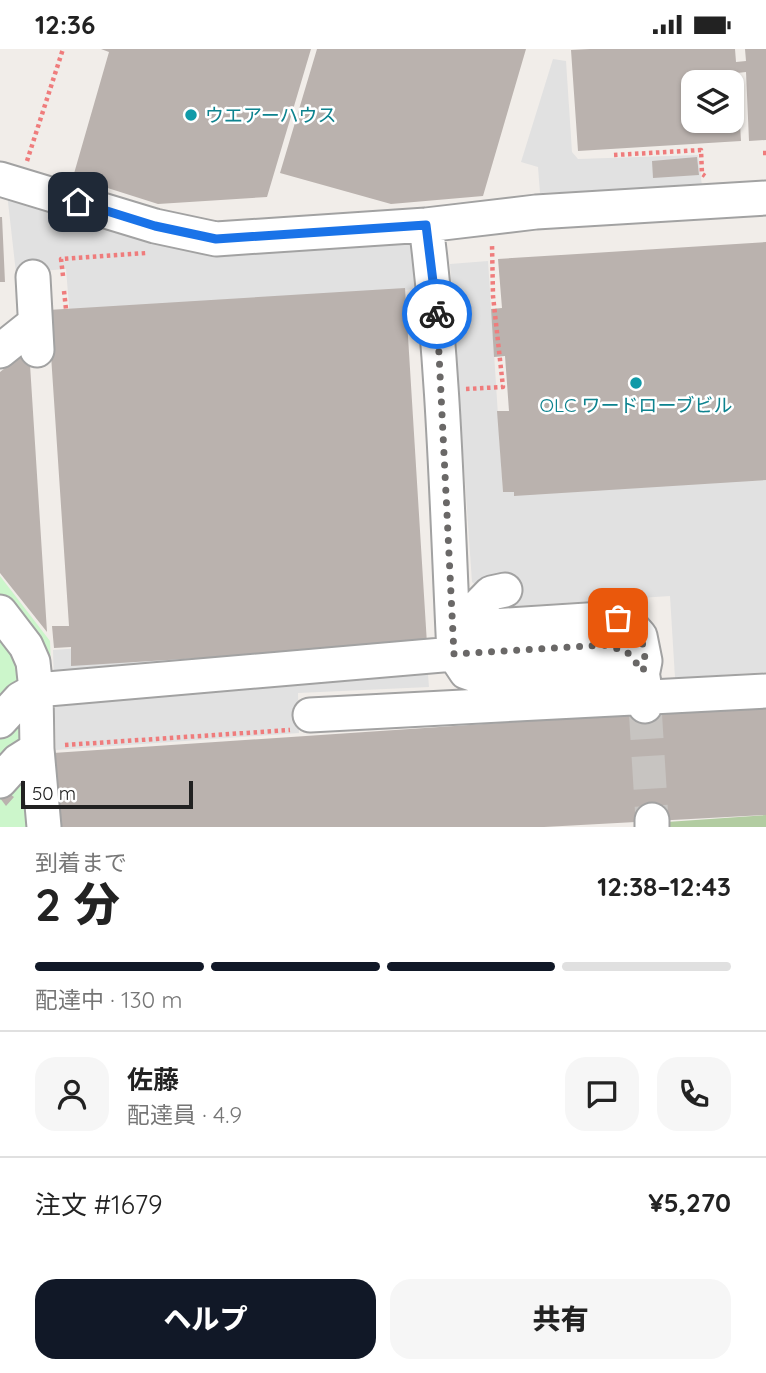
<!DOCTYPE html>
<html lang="ja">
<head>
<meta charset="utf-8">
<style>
	body { margin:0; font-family:Quicksand,"Noto Sans JP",sans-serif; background:#f6f6f6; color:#222; height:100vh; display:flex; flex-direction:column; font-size:26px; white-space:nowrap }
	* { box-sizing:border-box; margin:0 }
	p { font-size:23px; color:#767676 }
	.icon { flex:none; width:38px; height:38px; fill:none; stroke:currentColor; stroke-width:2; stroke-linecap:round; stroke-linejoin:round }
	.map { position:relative; height:778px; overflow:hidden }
	.sheet { display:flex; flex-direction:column; background:#fff; flex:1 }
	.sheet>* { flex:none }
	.controls { position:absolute; left:681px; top:21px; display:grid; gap:14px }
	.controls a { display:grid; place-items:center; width:63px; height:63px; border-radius:14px; background:#fff; box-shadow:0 2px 5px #0004; font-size:35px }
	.scale { position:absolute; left:21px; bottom:18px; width:172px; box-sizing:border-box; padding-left:7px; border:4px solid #212121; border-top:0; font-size:19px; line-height:24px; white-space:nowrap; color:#212121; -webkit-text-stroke:5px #fff; paint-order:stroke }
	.pin { position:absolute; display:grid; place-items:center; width:60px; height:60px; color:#fff; margin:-30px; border-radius:14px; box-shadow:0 4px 10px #0006 }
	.courier { position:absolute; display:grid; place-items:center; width:70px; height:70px; margin:-35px; border:5px solid #1a73e8; border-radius:50%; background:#fff; color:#222; box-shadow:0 2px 9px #0007 }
	.head em { font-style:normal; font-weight:800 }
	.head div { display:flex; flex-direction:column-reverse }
	.head { display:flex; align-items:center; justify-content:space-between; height:119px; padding:0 35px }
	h1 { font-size:46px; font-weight:800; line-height:52px }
	.bar { display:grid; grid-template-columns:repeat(4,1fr); gap:10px 7px; align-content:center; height:84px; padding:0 35px }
	.bar i { height:9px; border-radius:5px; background:#e0e0e0 }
	.bar .selected { background:#111827 }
	.bar p { grid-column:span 4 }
	.line { display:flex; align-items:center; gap:18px; padding:0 35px; border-top:2px solid #e0e0e0 }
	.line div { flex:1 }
	.round { display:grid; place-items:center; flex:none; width:74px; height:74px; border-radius:21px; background:#f6f6f6 }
	.cta { display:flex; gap:14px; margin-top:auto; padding:14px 35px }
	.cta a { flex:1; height:80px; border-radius:21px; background:#111827; color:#fff; font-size:28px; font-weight:800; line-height:80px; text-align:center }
	.cta a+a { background:#f6f6f6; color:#222 }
	.status { display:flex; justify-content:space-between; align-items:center; height:49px; padding:0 35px; background:#fff; direction:ltr }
	.status svg { height:19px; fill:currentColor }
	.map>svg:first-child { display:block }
	.forest { fill:#b2cca1 }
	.park { fill:#ccf6cb }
	.parking { fill:#e1e1e1 }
	.building { fill:#bab2ae; fill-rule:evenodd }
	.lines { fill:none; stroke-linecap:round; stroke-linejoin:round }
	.minor-tunnel { stroke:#c7c4c1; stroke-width:33; stroke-dasharray:33 17; stroke-linecap:butt }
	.minor-casing { stroke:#a2a2a2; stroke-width:37 }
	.path { stroke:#ef7c7c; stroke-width:4.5; stroke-dasharray:3.5 3.5; stroke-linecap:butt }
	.minor { stroke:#fff; stroke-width:33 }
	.done { stroke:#6a6867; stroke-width:7; stroke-dasharray:0 12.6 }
	.route { stroke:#1a73e8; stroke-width:9 }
	.culture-dot { fill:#0f9aa8; stroke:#fff; stroke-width:2.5 }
	.labels { text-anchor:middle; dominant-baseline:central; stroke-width:5; stroke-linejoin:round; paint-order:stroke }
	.culture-label { font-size:19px; fill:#0d838f; stroke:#fff; text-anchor:start }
</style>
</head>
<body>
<div class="status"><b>12:36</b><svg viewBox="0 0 49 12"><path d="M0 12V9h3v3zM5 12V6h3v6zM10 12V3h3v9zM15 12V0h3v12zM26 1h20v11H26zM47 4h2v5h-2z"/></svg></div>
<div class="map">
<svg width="766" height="778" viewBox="0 0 766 778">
	<rect width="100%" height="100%" fill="#f1ede9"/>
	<path class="forest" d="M 766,766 L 766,778 L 667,778 L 667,773 Z"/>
	<path class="park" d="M 0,527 L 50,592 L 57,778 L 0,778 Z"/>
	<path class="parking" d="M 553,10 L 566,12 L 572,103 L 578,110 L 698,106 L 702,137 L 540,144 L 538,118 L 521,113 Z
		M 7,144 L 202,201 L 411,190 L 416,240 L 70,269 L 66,220 L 16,224 Z
		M 488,212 L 503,443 L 766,431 L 766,623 L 675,629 L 670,547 L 502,558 L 472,533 L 450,215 Z
		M 424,575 L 429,638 L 298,644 L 299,684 L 56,701 L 53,601 Z"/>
	<path class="building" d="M 101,0 L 311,0 L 267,148 L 158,155 L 73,128 L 109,3 Z
		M 317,0 L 526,0 L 483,147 L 391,155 L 280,124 Z
		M 590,0 L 735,0 L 736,13 L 746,12 L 745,0 L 766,0 L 766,91 L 749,92 L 746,23 L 737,24 L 741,92 L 578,102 L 571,1 ZM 693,33 L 732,33 L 732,72 L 693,72 Z
		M 697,108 L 699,126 L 653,129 L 652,112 Z
		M 0,168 L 2,168 L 5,233 L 0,233 Z
		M 766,193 L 766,431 L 514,447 L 514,443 L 503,443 L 497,362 L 509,362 L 505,307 L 494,308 L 491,260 L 502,259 L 498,210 Z
		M 405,239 L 427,595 L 71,617 L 71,598 L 54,599 L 52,577 L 69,577 L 48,261 Z
		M 29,300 L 47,583 L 0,524 L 0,323 Z
		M 766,656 L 766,766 L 544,778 L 59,778 L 53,704 Z
		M 6,742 L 14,748 L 6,757 L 0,749 Z"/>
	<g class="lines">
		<path class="minor-tunnel" d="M 645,657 L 652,771"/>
		<g class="minor-casing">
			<path id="minor" d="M 0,130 L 155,177 L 216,190 L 426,176 L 536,163 L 766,149
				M 426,176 C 444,318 447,461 454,605 L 466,623 L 486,630 L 643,622 L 645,612 L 640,587 L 627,572 L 618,569 L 492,577 L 454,605
				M 33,228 L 37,301
				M 0,302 L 35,274
				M 0,563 L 26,597 L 33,613 L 36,641 L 37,700 L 44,778
				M 453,583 L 491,544 L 505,541
				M 310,666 L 766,642
				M 0,672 L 20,650 L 36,641 L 454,605 L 607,596 C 645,606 644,624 645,657
				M 0,732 L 18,712 L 37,700
				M 652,771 L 652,778"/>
		</g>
		<path class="path" d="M 763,104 L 766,104
			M 614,106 L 701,101 L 702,125 L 705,127
			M 27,112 L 63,0
			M 63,227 L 61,210 L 147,204
			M 64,242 L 66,260
			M 466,340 L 503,338 L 493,247 L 492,195
			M 65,696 L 290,681"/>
		<use href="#minor" class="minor"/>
	</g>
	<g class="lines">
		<path class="done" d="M 437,265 L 454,605 L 607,596 L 627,603 L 643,622 C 649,599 639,578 618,569"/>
		<path class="route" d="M 78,153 L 155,177 L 216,190 L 426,176 L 437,265"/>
	</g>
	<g class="culture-dot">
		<circle cx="191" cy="66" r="7"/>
		<circle cx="636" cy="334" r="7"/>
	</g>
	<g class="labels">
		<g class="culture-label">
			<text x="205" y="66">ウエアーハウス</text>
			<text x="636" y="356" text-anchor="middle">OLC ワードローブビル</text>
		</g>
	</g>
</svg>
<div class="controls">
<a><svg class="icon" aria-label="layers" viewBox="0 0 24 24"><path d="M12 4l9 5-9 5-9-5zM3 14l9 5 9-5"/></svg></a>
</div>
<div class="scale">50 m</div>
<div class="pin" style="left:618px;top:569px;background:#ea580c"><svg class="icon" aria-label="bag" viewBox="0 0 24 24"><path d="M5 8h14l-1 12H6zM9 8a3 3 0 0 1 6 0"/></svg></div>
<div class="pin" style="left:78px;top:153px;background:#1f2937"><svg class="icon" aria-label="home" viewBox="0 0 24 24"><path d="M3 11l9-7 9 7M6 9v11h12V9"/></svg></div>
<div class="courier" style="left:437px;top:265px"><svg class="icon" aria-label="bike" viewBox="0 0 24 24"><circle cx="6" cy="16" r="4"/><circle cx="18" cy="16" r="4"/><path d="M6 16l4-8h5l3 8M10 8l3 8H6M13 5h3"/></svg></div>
</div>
<section class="sheet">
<div class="head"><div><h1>2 分</h1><p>到着まで</p></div><em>12:38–12:43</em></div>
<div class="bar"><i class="selected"></i><i class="selected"></i><i class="selected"></i><i></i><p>配達中 · 130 m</p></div>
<div class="line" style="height:126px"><a class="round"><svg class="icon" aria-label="person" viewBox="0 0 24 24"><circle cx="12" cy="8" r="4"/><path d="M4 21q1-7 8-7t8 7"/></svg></a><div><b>佐藤</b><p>配達員 · 4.9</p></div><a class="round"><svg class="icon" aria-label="chat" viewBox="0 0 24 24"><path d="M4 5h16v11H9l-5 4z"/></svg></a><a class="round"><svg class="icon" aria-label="phone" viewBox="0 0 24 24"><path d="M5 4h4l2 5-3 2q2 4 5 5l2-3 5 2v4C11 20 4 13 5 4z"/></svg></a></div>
<div class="line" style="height:91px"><div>注文 #1679</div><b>¥5,270</b></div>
<div class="cta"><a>ヘルプ</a><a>共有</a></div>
</section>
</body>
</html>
